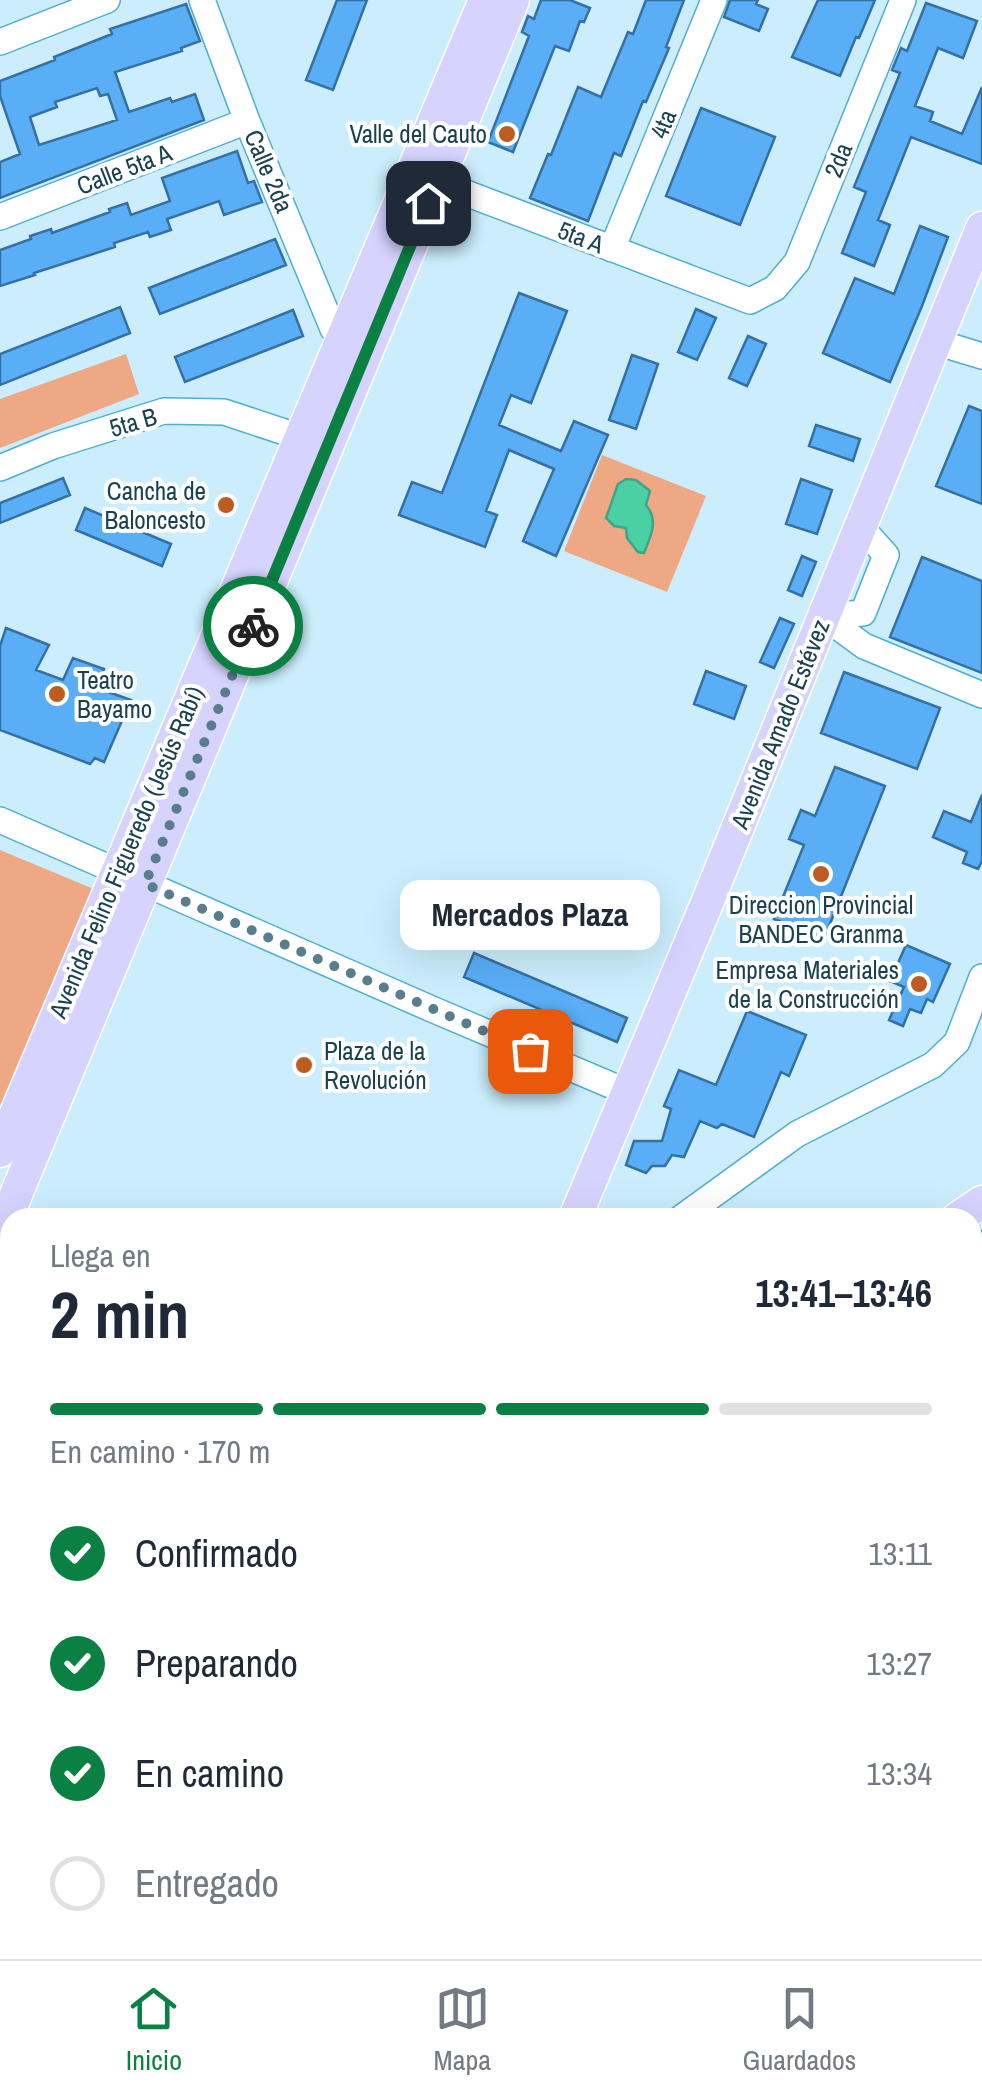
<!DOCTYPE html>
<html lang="es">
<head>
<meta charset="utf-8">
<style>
	body { margin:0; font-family:"Archivo Narrow",sans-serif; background:#f6f6f7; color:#1f2937; height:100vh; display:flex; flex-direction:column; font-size:38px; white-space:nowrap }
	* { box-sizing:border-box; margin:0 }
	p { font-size:32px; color:#747a83 }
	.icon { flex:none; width:55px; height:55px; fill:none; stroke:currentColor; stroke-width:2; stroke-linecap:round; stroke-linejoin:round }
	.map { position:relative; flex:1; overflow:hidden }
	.drawer { position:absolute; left:0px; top:1208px; width:982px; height:752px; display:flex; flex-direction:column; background:#fff; border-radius:30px 30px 0 0; box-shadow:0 10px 40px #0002 }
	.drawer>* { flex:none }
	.pin { position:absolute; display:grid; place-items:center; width:85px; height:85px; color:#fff; margin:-42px; border-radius:20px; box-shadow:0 5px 15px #0006 }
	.courier { position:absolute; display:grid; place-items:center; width:100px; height:100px; margin:-50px; border:8px solid #0b8043; border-radius:50%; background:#fff; color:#222; box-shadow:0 2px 12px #0007 }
	.bubble { position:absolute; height:70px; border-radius:20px; background:#fff; box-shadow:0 10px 40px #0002; font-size:32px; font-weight:700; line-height:70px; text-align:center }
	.overview em { font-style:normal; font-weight:700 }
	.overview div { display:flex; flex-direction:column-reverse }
	.overview { display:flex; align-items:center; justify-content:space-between; height:170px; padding:0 50px }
	h1 { font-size:65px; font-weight:700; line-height:75px }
	.bar { display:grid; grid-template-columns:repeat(4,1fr); gap:15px 10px; align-content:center; height:120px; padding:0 50px }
	.bar i { height:12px; border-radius:8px; background:#e0e1e3 }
	.bar .active { background:#0b8043 }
	.bar p { grid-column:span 4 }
	ol { padding:0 50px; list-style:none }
	li { display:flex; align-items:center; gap:30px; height:110px }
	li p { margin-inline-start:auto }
	li .icon { padding:10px; border-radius:50%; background:#0b8043; color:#fff; stroke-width:4 }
	li:last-child { color:#747a83 }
	li i { width:55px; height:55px; border:5px solid #e0e1e3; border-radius:50% }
	.menu { display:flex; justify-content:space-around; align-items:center; height:140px; border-top:2px solid #e0e1e3; background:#fff; font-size:28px; color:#747a83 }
	.menu a { display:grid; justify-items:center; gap:5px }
	.menu .active { color:#0b8043 }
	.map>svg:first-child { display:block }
	.green { fill:#efa884 }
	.water { fill:#4ad0a3; stroke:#3ca58a; stroke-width:2.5 }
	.building { fill:#5aaef6; stroke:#3470a3; stroke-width:2.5; fill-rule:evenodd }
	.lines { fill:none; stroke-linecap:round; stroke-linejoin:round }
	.minor-casing { stroke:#51aed2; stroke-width:28 }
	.major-casing { stroke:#fff; stroke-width:35 }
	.minor { stroke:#fff; stroke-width:25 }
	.major { stroke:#d6d3fe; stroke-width:32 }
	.rail-casing { stroke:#6e93a2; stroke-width:9 }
	.rail { stroke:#fff; stroke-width:5; stroke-dasharray:15; stroke-linecap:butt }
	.done { stroke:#587d8c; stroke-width:10; stroke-dasharray:0 18 }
	.route { stroke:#0b8043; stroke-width:12 }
	.poi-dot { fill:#bd5b20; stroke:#fff; stroke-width:4 }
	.labels { text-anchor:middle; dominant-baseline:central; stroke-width:8; stroke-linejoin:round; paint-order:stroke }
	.street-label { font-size:25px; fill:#1a4150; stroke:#fff }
	.poi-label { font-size:25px; fill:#1a4150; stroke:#fff; text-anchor:end }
</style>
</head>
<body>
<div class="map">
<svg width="982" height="1959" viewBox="0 0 982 1959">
	<rect width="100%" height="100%" fill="#cbedfc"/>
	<path class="green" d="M 126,354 L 139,394 L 0,448 L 0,399 Z
		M 602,455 L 706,496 L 667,592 L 564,551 Z
		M 0,850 L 101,892 L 0,1132 Z
		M 0,1370 L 10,1375 L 10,1470 L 0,1477 Z
		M 10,1584 L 10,1950 L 406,1950 L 403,1959 L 0,1959 L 0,1591 Z"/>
	<path class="water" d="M 626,479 L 636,480 L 650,491 L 646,505 C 659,520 651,536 644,553 L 638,552 L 627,538 L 626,528 L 614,526 L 606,518 L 618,484 Z"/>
	<path class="building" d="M 337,0 L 367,0 L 333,90 L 306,80 Z
		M 541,0 L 570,0 L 590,8 L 584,22 L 580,21 L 569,51 L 555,46 L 513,152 L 488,142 L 529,36 L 522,32 L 528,16 L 534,19 Z
		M 646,0 L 684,0 L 666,47 L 669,48 L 646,102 L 643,101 L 621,156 L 614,153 L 588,221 L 530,198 L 548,154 L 551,155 L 578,87 L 601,97 L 628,32 L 633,34 Z
		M 730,0 L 758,0 L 756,4 L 768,9 L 759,31 L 724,17 Z
		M 818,0 L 875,0 L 859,38 L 856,37 L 840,76 L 792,57 Z
		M 926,3 L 977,21 L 963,58 L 938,48 L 915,106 L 933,112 L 930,121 L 962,134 L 982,87 L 982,164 L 911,137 L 878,220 L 890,225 L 874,266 L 842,253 L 866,192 L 854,187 L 900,73 L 892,70 L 901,48 L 907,51 Z
		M 186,4 L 200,41 L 181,48 L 182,51 L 115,72 L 129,112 L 170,98 L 172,102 L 195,94 L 204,120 L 0,198 L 0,162 L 20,154 L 0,96 L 0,81 L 55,60 L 54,57 L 112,34 L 110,29 ZM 97,88 L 100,96 L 108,94 L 117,120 L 39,145 L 30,117 L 57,107 L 55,102 Z
		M 701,108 L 775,137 L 740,225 L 666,196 Z
		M 237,151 L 248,183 L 254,181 L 262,202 L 224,215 L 219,201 L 167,219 L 171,230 L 150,237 L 148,232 L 114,243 L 115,247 L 34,273 L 35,275 L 0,286 L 0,250 L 31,239 L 30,236 L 51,229 L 52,233 L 110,212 L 109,209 L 127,203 L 131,215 L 170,201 L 162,178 Z
		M 920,226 L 948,237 L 922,306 L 890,382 L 823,353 L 855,278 L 894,294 Z
		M 275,239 L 286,265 L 160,314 L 149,288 Z
		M 519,293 L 567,311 L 531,403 L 511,395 L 499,425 L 561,451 L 574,421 L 608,435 L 556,556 L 523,541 L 554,469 L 509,450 L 486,511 L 497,515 L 485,547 L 399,515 L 412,482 L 442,493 Z
		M 120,307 L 130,333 L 0,385 L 0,354 Z
		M 696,309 L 716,318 L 697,360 L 678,352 Z
		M 293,310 L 303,336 L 185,382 L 175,357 Z
		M 748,336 L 766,344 L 747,386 L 729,378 Z
		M 632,355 L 658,364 L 636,429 L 609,420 Z
		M 969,406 L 982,411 L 982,504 L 936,486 Z
		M 816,425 L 860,439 L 853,461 L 809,446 Z
		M 63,478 L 70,495 L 0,523 L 0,503 Z
		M 801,479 L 832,490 L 817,534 L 786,524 Z
		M 85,508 L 171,544 L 162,566 L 76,530 Z
		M 802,556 L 816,562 L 802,596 L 788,590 Z
		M 922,557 L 982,581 L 982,673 L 890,637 Z
		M 780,618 L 794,624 L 774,668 L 760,662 Z
		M 6,628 L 49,645 L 36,670 L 63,680 L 73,658 L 104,669 L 97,688 L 131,700 L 104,762 L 95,758 L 90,764 L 0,730 L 0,646 Z
		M 706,671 L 746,686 L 734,719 L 694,704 Z
		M 844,672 L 940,708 L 917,769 L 821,733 Z
		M 835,767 L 885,786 L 824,939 L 774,919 L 804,845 L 789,839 L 801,810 L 815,816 Z
		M 982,795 L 982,861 L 978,869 L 963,863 L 967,852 L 933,837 L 944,811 L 971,822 Z
		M 906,945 L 950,964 L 933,1002 L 927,999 L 921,1013 L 910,1009 L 903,1026 L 889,1020 L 904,987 L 890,981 Z
		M 474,953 L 627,1018 L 617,1042 L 464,977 Z
		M 747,1011 L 806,1035 L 789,1076 L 781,1072 L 754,1137 L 722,1124 L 717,1128 L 700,1121 L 684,1157 L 672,1155 L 665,1166 L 652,1166 L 646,1173 L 626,1165 L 634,1141 L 662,1141 L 671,1109 L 664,1106 L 679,1070 L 716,1085 Z"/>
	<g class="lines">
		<g class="minor-casing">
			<path id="minor" d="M 202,0 L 247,121 L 333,329 L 345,333
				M 0,42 L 107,0
				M 421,176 L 750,301 L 775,288 L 797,262 L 903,0
				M 0,217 L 247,121
				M 612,249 L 714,0
				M 936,342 L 982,356
				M 0,468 L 53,446 L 164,411 L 224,412 L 318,443
				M 823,616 L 864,646 L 982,695
				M 823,616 L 863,613 L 886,555 L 860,526
				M 0,820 L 434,1010 L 627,1092
				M 681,1218 L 797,1134 L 933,1065 L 957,1042 L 982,977
				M 972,1268 L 982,1262
				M 0,1314 L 10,1318
				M 0,1346 L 10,1351
				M 972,1374 L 982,1352
				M 972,1427 L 982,1431
				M 972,1857 L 982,1855
				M 0,1906 L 10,1900
				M 972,1915 L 982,1916
				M 100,1950 L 109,1959
				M 387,1959 L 390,1950
				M 715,1959 L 718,1950
				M 900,1959 L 905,1950"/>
		</g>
		<g class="major-casing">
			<path id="major" d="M 0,1151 L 485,0
				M 575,1218 L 705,908 L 982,228
				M 958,1218 L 982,1202
				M 0,1233 L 513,0
				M 0,1518 L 10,1511
				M 0,1560 L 10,1552"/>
		</g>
		<use href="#minor" class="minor"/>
		<use href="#major" class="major"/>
		<g class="rail-casing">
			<path id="rail" d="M 972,1240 L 982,1234
				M 0,1876 L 10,1870"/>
		</g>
		<use href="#rail" class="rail"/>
	</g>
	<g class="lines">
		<path class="done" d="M 253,626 L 145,884 L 530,1051"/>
		<path class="route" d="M 253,626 L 428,203"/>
	</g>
	<g class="poi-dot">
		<circle cx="507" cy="134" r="10"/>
		<circle cx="226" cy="505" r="10"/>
		<circle cx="57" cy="694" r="10"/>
		<circle cx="821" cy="874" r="10"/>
		<circle cx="919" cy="984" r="10"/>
		<circle cx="304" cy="1065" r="10"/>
	</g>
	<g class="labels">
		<g class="street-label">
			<text transform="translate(663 124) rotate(-68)">4ta</text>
			<text transform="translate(838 160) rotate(-68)">2da</text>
			<text transform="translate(124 169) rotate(-21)">Calle 5ta A</text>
			<text transform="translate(269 171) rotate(67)">Calle 2da</text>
			<text transform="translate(581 237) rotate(21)">5ta A</text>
			<text transform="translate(133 422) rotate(-16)">5ta B</text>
			<text transform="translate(780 724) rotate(-68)">Avenida Amado Estévez</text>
			<text transform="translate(126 852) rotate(-67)">Avenida Felino Figueredo (Jesús Rabí)</text>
		</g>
		<g class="poi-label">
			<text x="487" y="134">Valle del Cauto</text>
			<text x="206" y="491">Cancha de<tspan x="206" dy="29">Baloncesto</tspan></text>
			<text x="77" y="680" text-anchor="start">Teatro<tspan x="77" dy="29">Bayamo</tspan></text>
			<text x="821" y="905" text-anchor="middle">Direccion Provincial<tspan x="821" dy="29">BANDEC Granma</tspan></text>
			<text x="899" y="970">Empresa Materiales<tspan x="899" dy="29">de la Construcción</tspan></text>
			<text x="324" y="1051" text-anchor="start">Plaza de la<tspan x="324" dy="29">Revolución</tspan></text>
		</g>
	</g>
</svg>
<div class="pin" style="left:530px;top:1051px;background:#ea580c"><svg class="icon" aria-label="bag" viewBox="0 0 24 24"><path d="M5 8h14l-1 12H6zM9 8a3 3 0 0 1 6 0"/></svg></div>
<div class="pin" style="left:428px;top:203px;background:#1f2937"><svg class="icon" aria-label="home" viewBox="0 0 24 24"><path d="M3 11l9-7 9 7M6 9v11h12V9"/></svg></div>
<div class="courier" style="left:253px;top:626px"><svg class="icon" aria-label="bike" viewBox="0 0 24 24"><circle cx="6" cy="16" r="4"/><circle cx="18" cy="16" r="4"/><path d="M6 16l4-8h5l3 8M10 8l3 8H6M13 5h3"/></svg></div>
<div class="bubble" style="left:400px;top:880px;width:260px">Mercados Plaza</div>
<section class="drawer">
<div class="overview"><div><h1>2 min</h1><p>Llega en</p></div><em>13:41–13:46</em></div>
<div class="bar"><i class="active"></i><i class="active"></i><i class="active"></i><i></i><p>En camino · 170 m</p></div>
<ol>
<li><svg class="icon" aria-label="check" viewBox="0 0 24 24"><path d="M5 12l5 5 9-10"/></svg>Confirmado<p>13:11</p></li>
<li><svg class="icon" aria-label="check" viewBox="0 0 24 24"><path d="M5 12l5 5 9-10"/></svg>Preparando<p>13:27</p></li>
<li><svg class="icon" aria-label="check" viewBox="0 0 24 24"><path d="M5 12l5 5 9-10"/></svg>En camino<p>13:34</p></li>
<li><i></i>Entregado</li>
</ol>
</section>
</div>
<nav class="menu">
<a class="active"><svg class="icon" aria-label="home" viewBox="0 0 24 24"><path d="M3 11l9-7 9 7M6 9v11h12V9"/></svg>Inicio</a>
<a><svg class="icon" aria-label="map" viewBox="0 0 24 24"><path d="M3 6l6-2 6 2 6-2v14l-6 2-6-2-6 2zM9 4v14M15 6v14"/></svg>Mapa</a>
<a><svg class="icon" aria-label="saved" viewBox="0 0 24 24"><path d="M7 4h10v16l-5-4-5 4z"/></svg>Guardados</a>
</nav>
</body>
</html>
